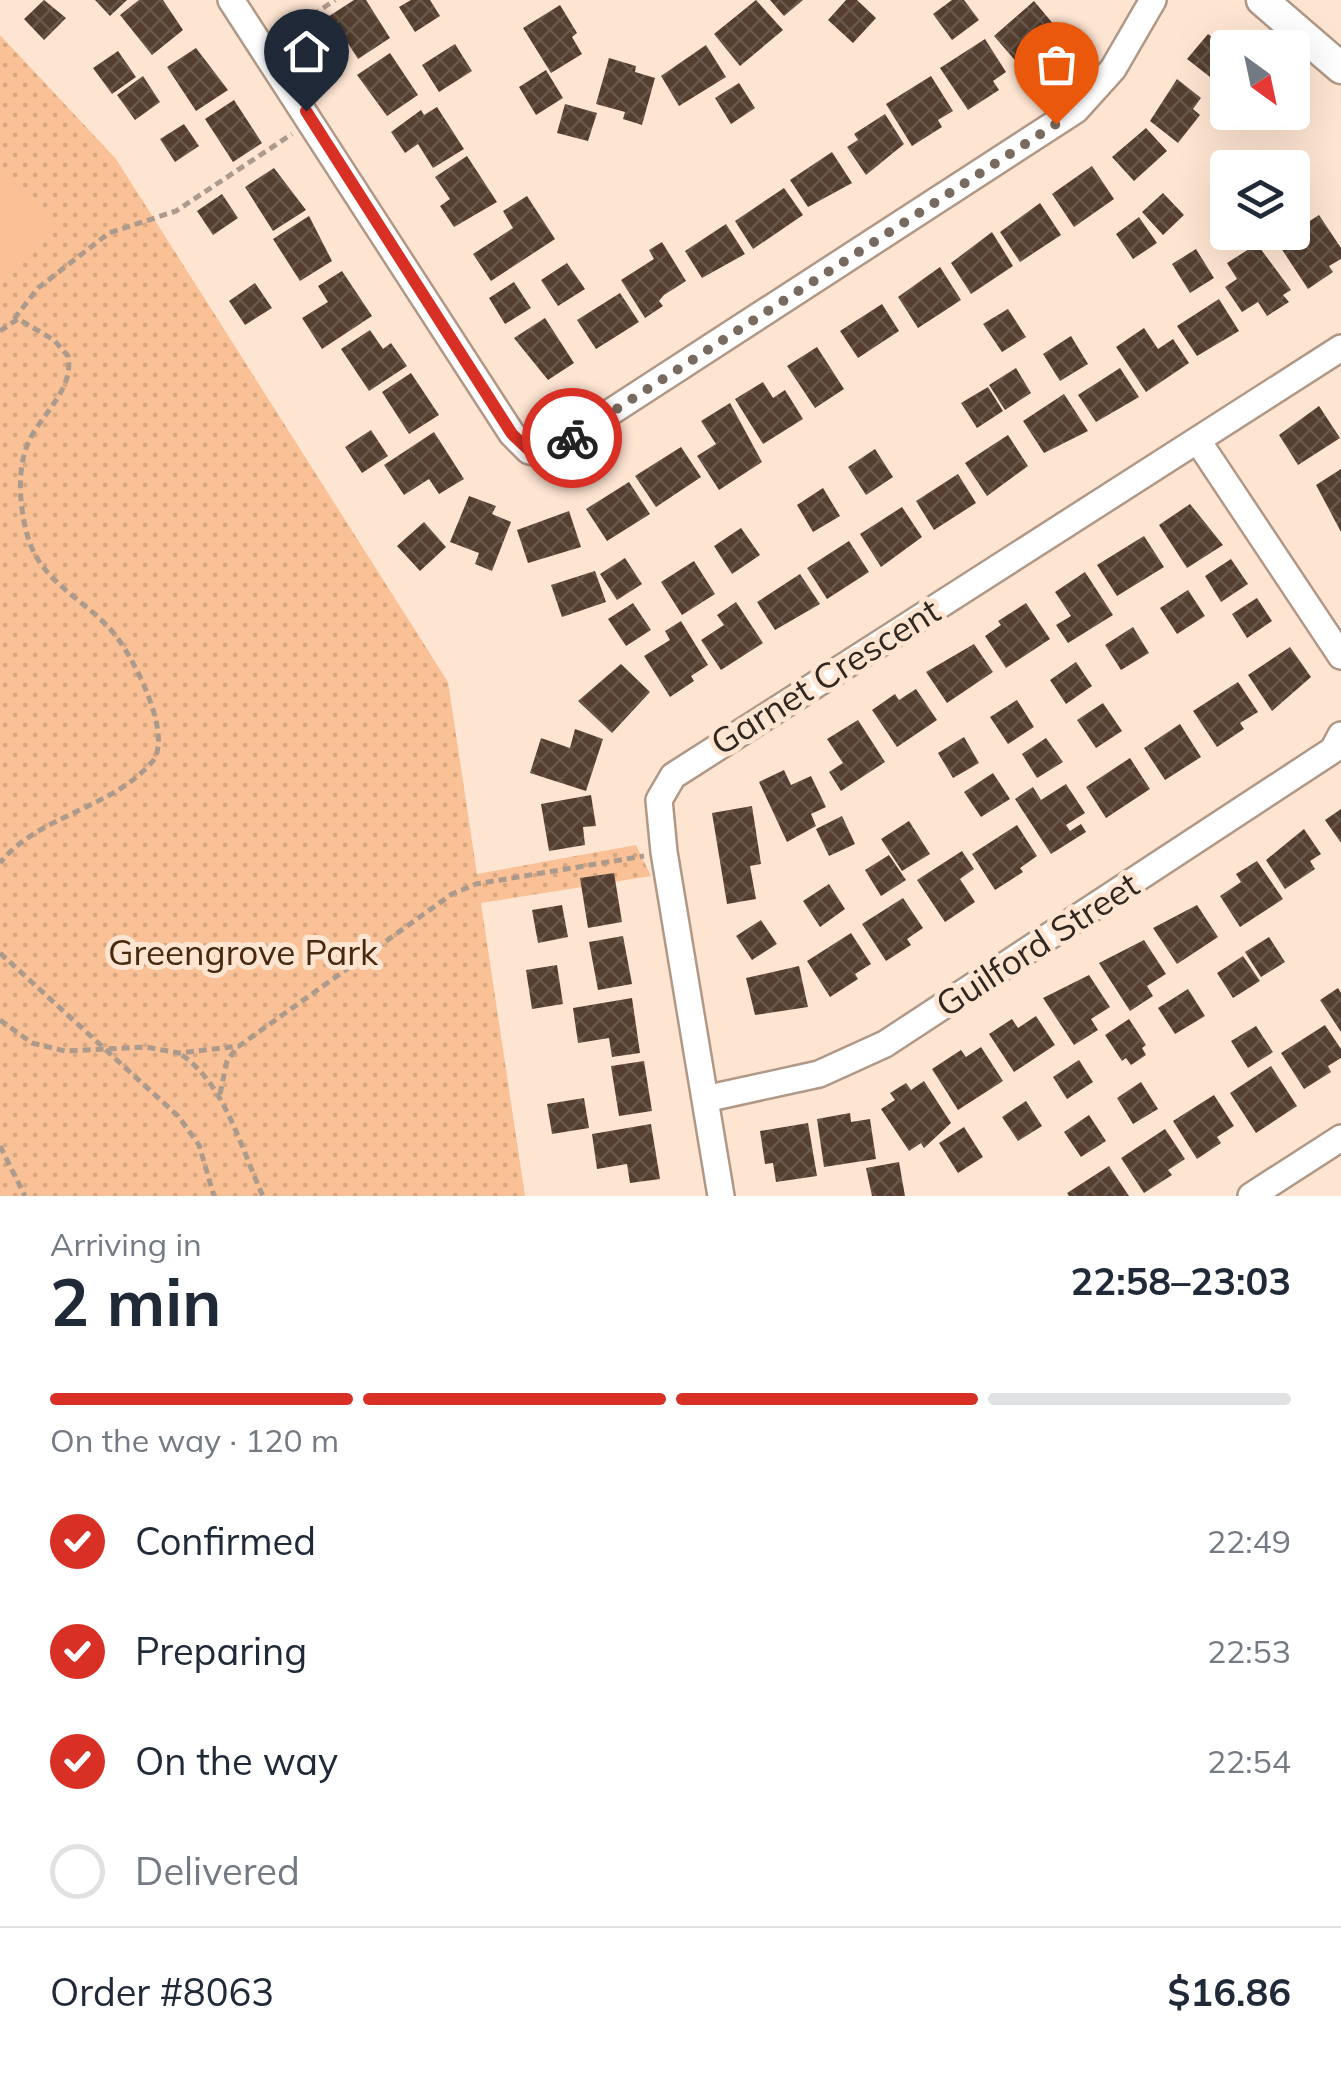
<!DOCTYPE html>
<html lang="en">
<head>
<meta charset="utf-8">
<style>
	body { margin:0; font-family:Mulish,sans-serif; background:#f2f2f3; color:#1f2937; height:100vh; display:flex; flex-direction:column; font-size:38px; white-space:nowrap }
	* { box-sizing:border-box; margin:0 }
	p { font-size:32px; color:#747a83 }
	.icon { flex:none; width:55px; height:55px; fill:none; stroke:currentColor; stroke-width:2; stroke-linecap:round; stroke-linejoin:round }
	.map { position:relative; height:1196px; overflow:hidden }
	.drawer { display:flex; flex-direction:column; background:#fff; flex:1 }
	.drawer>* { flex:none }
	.needle { width:65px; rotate:147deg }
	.fabs { position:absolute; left:1210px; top:30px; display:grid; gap:20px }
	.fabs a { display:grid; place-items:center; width:100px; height:100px; border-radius:10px; background:#fff; box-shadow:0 10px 40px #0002; font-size:50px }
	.pin { position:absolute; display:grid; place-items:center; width:85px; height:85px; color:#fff; margin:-102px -42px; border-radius:50% 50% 50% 0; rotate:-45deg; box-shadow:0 0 10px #0007 }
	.pin .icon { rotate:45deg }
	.courier { position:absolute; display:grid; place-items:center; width:100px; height:100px; margin:-50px; border:8px solid #d93025; border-radius:50%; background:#fff; color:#222; box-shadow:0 2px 12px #0007 }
	.overview em { font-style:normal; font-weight:700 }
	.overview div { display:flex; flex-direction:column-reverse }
	.overview { display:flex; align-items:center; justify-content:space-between; height:170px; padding:0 50px }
	h1 { font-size:65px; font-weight:700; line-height:75px }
	.bar { display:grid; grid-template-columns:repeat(4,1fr); gap:15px 10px; align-content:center; height:120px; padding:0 50px }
	.bar i { height:12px; border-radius:8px; background:#e0e1e3 }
	.bar .active { background:#d93025 }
	.bar p { grid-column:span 4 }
	.line { display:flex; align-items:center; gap:25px; padding:0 50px; border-top:2px solid #e0e1e3 }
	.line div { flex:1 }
	ol { padding:0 50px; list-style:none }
	li { display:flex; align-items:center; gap:30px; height:110px }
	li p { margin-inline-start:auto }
	li .icon { padding:10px; border-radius:50%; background:#d93025; color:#fff; stroke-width:4 }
	li:last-child { color:#747a83 }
	li i { width:55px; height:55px; border:5px solid #e0e1e3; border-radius:50% }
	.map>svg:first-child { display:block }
	.park { fill:url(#park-dots) }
	.pitch { fill:#f9c195 }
	.building { fill:url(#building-cross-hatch) }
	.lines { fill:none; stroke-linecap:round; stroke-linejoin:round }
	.minor-casing { stroke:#b09887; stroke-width:30 }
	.tertiary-casing { stroke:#b09887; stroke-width:35 }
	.path { stroke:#ac9a8c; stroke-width:5; stroke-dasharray:8 5; stroke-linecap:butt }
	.minor { stroke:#fff; stroke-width:25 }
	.tertiary { stroke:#fff; stroke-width:30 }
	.done { stroke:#786a5e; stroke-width:10; stroke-dasharray:0 18 }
	.route { stroke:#d93025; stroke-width:12 }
	.labels { text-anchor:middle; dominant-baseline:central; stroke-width:10; stroke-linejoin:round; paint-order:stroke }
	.street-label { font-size:35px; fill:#302720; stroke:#fee5d2 }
	.park-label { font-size:35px; fill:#48290e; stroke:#fee5d2 }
</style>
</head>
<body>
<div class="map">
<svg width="1341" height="1196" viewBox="0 0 1341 1196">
	<defs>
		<pattern id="park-dots" width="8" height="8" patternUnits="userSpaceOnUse" patternTransform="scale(2.5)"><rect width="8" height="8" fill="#f9c195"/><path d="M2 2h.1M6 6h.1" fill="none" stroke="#d6a680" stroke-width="1.8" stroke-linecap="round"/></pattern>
		<pattern id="building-cross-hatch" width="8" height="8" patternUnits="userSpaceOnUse" patternTransform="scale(2.5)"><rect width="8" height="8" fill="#533e2f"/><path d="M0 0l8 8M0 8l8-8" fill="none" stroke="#69584b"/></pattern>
	</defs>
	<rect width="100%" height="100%" fill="#fee5d2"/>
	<path class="park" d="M 0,35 L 116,159 L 448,682 L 477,874 L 636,845 L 651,876 L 481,903 L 525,1196 L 0,1196 Z"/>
	<path class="pitch" d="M 0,164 L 56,223 L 0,277 Z"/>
	<path class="building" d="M 44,0 L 66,18 L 44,40 L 24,19 Z
		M 95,0 L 127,0 L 110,16 Z
		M 139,0 L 163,0 L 183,30 L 152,55 L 120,15 Z
		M 354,0 L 366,0 L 390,38 L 358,59 L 344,37 L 337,42 L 323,20 Z
		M 411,0 L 430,0 L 440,16 L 415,32 L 399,7 Z
		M 756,0 L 783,30 L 740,66 L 714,34 Z
		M 770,0 L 803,0 L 784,16 Z
		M 846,0 L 857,0 L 876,18 L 853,43 L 828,20 Z
		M 952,0 L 964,0 L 979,20 L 952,40 L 933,14 Z
		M 1034,1 L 1060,32 L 1049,42 L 1055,50 L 1027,74 L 994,36 Z
		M 560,5 L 577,33 L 572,37 L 582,54 L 551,73 L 523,28 Z
		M 1208,34 L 1228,49 L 1228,91 L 1187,59 Z
		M 985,39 L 1006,72 L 993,81 L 999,90 L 968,110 L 940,68 Z
		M 455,44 L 472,71 L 439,92 L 422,65 Z
		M 706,45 L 726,77 L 679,106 L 661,76 Z
		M 196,48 L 228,90 L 196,111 L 167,67 Z
		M 118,51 L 136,77 L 112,94 L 93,68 Z
		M 390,53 L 418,95 L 387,116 L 357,75 Z
		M 609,58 L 636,66 L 635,72 L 655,78 L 642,125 L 623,119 L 625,112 L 596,104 Z
		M 546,70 L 563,98 L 536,115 L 519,87 Z
		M 143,76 L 160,102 L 135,120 L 117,95 Z
		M 931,76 L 953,111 L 938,120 L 942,127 L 912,146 L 886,104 Z
		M 1177,79 L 1201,98 L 1193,109 L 1200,115 L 1178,143 L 1150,121 Z
		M 739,83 L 755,108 L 731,124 L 715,98 Z
		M 234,100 L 262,143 L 233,162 L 205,119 Z
		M 565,104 L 597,113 L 588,141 L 557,133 Z
		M 437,107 L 464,149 L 433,168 L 418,144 L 405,153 L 391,132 L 421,110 L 424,115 Z
		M 885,114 L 904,144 L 866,175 L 847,147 L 858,140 L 854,134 Z
		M 184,124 L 199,146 L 175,162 L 160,139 Z
		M 1146,128 L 1167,151 L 1134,181 L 1112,157 Z
		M 832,152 L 852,183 L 808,207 L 790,180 Z
		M 467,156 L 497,202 L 454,227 L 440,206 L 450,199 L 435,177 Z
		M 1092,166 L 1114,199 L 1074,227 L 1052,194 Z
		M 274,168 L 306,210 L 273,231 L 245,187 Z
		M 784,188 L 803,215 L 753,249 L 735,221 Z
		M 1163,193 L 1184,215 L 1163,235 L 1142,212 Z
		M 222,194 L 238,218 L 213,235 L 197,211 Z
		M 527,196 L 555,239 L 491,281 L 473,254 L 513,228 L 503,211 Z
		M 1040,203 L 1061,235 L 1020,262 L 1000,232 Z
		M 1319,215 L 1341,248 L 1341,259 L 1329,266 L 1333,272 L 1308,289 L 1277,242 Z
		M 309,216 L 332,261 L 300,281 L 273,239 Z
		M 1139,217 L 1157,243 L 1133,259 L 1116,234 Z
		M 726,224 L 745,254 L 702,278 L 685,251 Z
		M 992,232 L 1013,266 L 971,294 L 951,263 Z
		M 662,242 L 686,281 L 664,295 L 659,301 L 663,306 L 645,318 L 621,280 L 654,259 L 649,250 Z
		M 1257,244 L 1291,290 L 1283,295 L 1289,302 L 1267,316 L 1258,302 L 1242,312 L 1225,287 L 1237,279 L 1227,263 Z
		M 1196,249 L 1214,278 L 1190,293 L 1172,264 Z
		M 567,263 L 585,289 L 558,306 L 541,280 Z
		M 940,267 L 961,300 L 918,328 L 898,297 Z
		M 342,271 L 372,316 L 322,349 L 302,318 L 328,302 L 318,286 Z
		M 514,282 L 531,308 L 505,324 L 489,298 Z
		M 255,283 L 272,308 L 245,325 L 229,301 Z
		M 620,293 L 639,322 L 596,349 L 577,320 Z
		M 1219,299 L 1239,331 L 1197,356 L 1177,326 Z
		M 882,304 L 899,331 L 858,358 L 840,331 Z
		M 1008,309 L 1026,337 L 1002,352 L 983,324 Z
		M 545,318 L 574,363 L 548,380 L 514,338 Z
		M 1144,328 L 1158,349 L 1173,339 L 1189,363 L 1146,392 L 1116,347 Z
		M 370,330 L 383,349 L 391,343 L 407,366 L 369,391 L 341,349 Z
		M 1071,336 L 1088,364 L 1060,381 L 1043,354 Z
		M 817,347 L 844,389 L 815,408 L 787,366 Z
		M 1016,368 L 1031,393 L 1005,410 L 989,385 Z
		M 1120,368 L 1139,397 L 1096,422 L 1078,395 Z
		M 411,373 L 439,415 L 409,434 L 382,392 Z
		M 763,382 L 773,398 L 785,390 L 803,419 L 763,444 L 735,399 Z
		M 988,387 L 1003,411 L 977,428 L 961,403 Z
		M 1064,394 L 1088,431 L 1044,453 L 1023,421 Z
		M 730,403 L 762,462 L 719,490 L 697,456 L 716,444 L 701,421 Z
		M 1319,406 L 1340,438 L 1298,465 L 1279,435 Z
		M 371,430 L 388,456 L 362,473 L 345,447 Z
		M 434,432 L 464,479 L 439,494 L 429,479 L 404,495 L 384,465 Z
		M 1008,435 L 1028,466 L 987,496 L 965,463 Z
		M 681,447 L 701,477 L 656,507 L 635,476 Z
		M 875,449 L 893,477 L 866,495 L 848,467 Z
		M 1341,469 L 1341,532 L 1316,485 Z
		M 958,474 L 976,503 L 934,530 L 916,501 Z
		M 629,482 L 650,514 L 607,541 L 586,509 Z
		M 823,488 L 840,516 L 813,532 L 797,505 Z
		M 469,496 L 496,506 L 492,514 L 511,522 L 492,571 L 475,564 L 479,553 L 450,542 Z
		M 1190,504 L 1223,545 L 1187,568 L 1159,525 Z
		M 902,507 L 922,537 L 881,567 L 860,534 Z
		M 569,511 L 581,547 L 528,563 L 517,530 Z
		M 424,522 L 446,547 L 420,571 L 397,546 Z
		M 741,528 L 760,555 L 732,574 L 714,546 Z
		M 1144,536 L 1164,567 L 1117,596 L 1097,565 Z
		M 849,541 L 869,572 L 827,599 L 807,568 Z
		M 625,558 L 642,584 L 617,600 L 600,574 Z
		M 1231,559 L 1248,584 L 1221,602 L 1205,576 Z
		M 694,561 L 715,594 L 682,615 L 661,582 Z
		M 595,571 L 606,602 L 562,617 L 551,585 Z
		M 1085,572 L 1113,615 L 1068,643 L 1056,625 L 1071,616 L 1055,592 Z
		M 800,574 L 820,604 L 775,630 L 757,602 Z
		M 1188,590 L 1205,616 L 1177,634 L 1160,608 Z
		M 1257,598 L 1272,621 L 1247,638 L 1232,614 Z
		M 736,602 L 763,643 L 721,670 L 701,640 L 724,625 L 717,615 Z
		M 633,603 L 651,630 L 626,646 L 608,619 Z
		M 1026,603 L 1050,639 L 1006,668 L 985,636 L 1001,625 L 998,621 Z
		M 681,621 L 708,665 L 691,676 L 694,681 L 670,697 L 644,656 L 670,640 L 665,631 Z
		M 1133,627 L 1149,653 L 1121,670 L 1105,645 Z
		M 974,644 L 993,672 L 947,703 L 926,672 Z
		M 1290,647 L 1311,677 L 1272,711 L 1248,675 Z
		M 1076,662 L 1092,686 L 1066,704 L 1050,680 Z
		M 621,664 L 650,692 L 612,733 L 578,701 Z
		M 1238,682 L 1258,712 L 1240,723 L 1244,729 L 1217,747 L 1193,711 Z
		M 916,689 L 937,720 L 897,747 L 872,710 L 895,694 L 899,700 Z
		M 1017,700 L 1034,727 L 1008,744 L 990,717 Z
		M 1103,703 L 1122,731 L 1096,748 L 1077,720 Z
		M 858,720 L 885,762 L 841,791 L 829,772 L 843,763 L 827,739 Z
		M 1180,724 L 1201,757 L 1165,780 L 1144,748 Z
		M 575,729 L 603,739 L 586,791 L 530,773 L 541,738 L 570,748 Z
		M 964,737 L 979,763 L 953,778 L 938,753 Z
		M 1046,738 L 1063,762 L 1037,778 L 1022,754 Z
		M 1130,758 L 1150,789 L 1106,818 L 1086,787 Z
		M 784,770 L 791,785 L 811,776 L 826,807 L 811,814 L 816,826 L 787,842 L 759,782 Z
		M 993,773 L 1010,799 L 981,817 L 964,792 Z
		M 1066,784 L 1085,813 L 1066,825 L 1070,831 L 1081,824 L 1086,832 L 1051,854 L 1015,799 L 1033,787 L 1041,800 Z
		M 591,795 L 596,826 L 583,827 L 585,845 L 549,851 L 541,804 Z
		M 752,806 L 761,864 L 750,866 L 756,899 L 727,904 L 712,813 Z
		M 1341,809 L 1341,843 L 1325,820 Z
		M 842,816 L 855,844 L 829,856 L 816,829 Z
		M 909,821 L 930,854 L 902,871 L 881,839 Z
		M 1017,825 L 1037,856 L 1020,868 L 1023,872 L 995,890 L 972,854 Z
		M 1304,829 L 1321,854 L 1310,861 L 1315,869 L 1285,889 L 1266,860 Z
		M 962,851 L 974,869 L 960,879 L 975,902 L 945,922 L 917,880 Z
		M 889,855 L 906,880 L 881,896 L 865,870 Z
		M 1257,861 L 1283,899 L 1240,927 L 1220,896 L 1241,882 L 1236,874 Z
		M 614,873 L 622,922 L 588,928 L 580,878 Z
		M 829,884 L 845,909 L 820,927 L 803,901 Z
		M 903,898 L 923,928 L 907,939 L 911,945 L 886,961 L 862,924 Z
		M 562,905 L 568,937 L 538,943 L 532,910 Z
		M 1197,905 L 1218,937 L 1177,964 L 1153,928 Z
		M 761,920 L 777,944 L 752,960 L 736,936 Z
		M 851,933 L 871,964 L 855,974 L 858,979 L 830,997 L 807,961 Z
		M 623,936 L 632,984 L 598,990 L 589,942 Z
		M 1269,937 L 1285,962 L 1261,977 L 1245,952 Z
		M 1144,940 L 1166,974 L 1147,986 L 1153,996 L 1130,1011 L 1099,963 Z
		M 1243,956 L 1260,981 L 1233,998 L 1217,973 Z
		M 557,965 L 563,1004 L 532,1009 L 526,970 Z
		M 799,966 L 808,1007 L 755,1015 L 746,978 Z
		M 1089,975 L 1110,1007 L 1091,1019 L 1098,1030 L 1074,1045 L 1043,998 Z
		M 1338,988 L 1341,993 L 1341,1032 L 1320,1000 Z
		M 1188,989 L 1205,1016 L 1175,1034 L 1158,1008 Z
		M 632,998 L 640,1053 L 612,1057 L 609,1038 L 578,1043 L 573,1008 Z
		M 1036,1016 L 1055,1045 L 1014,1072 L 989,1034 L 1012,1019 L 1018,1028 Z
		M 1129,1019 L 1146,1045 L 1142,1048 L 1146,1055 L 1131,1065 L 1126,1058 L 1122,1061 L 1105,1035 Z
		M 1325,1025 L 1341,1049 L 1341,1058 L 1328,1066 L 1331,1072 L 1304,1089 L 1281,1053 Z
		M 1256,1026 L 1273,1052 L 1248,1068 L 1231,1041 Z
		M 981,1047 L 1003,1081 L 958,1110 L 932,1069 L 961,1050 L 966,1057 Z
		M 1079,1060 L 1093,1082 L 1067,1099 L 1053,1077 Z
		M 644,1061 L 652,1111 L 619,1116 L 611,1066 Z
		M 1271,1066 L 1297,1106 L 1256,1133 L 1230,1093 Z
		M 924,1081 L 951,1123 L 924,1148 L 921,1143 L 909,1151 L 881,1109 L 895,1100 L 890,1093 L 906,1083 L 911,1090 Z
		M 1141,1082 L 1158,1109 L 1133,1124 L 1117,1098 Z
		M 1214,1095 L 1234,1126 L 1217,1137 L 1221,1143 L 1197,1159 L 1173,1121 Z
		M 584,1098 L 589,1128 L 552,1134 L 547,1104 Z
		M 1026,1101 L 1042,1126 L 1018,1141 L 1002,1117 Z
		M 850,1113 L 851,1122 L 870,1119 L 876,1159 L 824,1167 L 817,1119 Z
		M 1089,1115 L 1106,1141 L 1081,1157 L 1064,1132 Z
		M 808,1123 L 817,1176 L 776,1182 L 773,1163 L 765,1164 L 760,1131 Z
		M 651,1124 L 660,1179 L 630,1183 L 627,1164 L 597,1169 L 592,1134 Z
		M 964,1127 L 983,1157 L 958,1173 L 939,1143 Z
		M 1165,1129 L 1185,1159 L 1168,1170 L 1172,1175 L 1144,1193 L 1121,1158 Z
		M 899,1162 L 905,1196 L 872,1196 L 866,1168 Z
		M 1109,1166 L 1129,1196 L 1069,1196 L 1067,1193 Z"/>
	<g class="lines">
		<g class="minor-casing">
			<path id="minor" d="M 231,0 L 512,434 L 529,451 L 546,454 L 1076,110 L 1113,69 L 1153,0
				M 1198,441 L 1341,656
				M 705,1099 L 819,1074 L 885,1044 L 1333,750 L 1341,735
				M 721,1196 L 664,852 L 659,800 L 673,776 L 1341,348
				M 1251,1196 L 1341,1138"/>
		</g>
		<g class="tertiary-casing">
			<path id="tertiary" d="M 1262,0 L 1341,68"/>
		</g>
		<path class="path" d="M 280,37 L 335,0
			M 14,319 L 38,288 L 109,233 L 176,211 L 292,134
			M 0,331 L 18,319 L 54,340 L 68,356 C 74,388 45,411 31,437 C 16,465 19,504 27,534 C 40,584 87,599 116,636 C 134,659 174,736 152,762 C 112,809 38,815 0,863
			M 0,953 L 178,1116 L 199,1145 L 214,1196
			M 0,1020 L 32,1043 L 65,1051 L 146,1047 L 179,1053 L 239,1046 L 452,894 L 476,884 L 644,856
			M 182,1055 C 226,1086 241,1149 263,1196
			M 220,1094 L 227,1061 L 236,1049
			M 0,1146 L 25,1196"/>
		<use href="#minor" class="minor"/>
		<use href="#tertiary" class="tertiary"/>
	</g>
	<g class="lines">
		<path class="done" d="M 572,438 L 1056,124"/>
		<path class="route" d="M 306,111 L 512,434 L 530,451 L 546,454 L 572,438"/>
	</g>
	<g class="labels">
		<g class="street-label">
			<text transform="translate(825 676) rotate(-32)">Garnet Crescent</text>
			<text transform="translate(1037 944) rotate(-33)">Guilford Street</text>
		</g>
		<g class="park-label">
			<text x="243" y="952">Greengrove Park</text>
		</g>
	</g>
</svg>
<div class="fabs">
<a><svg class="needle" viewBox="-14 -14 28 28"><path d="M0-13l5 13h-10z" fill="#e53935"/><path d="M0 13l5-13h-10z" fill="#747a83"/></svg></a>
<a><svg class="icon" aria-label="layers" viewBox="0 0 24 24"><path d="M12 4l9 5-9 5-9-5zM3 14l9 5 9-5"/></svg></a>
</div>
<div class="pin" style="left:1056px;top:124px;background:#ea580c"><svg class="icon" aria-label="bag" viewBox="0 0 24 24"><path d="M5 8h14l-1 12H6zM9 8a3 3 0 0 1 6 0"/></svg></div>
<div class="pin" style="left:306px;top:111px;background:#1f2937"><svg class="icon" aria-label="home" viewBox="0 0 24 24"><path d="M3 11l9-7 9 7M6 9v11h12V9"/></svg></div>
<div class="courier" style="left:572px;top:438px"><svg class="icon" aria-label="bike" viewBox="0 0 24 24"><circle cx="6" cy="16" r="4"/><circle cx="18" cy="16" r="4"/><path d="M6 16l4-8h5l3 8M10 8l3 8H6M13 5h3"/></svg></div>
</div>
<section class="drawer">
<div class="overview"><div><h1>2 min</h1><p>Arriving in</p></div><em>22:58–23:03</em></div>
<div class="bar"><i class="active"></i><i class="active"></i><i class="active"></i><i></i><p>On the way · 120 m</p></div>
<ol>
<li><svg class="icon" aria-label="check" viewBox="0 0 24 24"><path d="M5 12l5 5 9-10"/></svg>Confirmed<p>22:49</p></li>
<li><svg class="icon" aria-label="check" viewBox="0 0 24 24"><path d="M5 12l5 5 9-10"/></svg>Preparing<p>22:53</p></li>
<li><svg class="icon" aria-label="check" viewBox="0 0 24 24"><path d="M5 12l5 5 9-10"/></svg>On the way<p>22:54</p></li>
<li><i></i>Delivered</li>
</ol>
<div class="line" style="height:130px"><div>Order #8063</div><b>$16.86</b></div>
</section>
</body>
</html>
